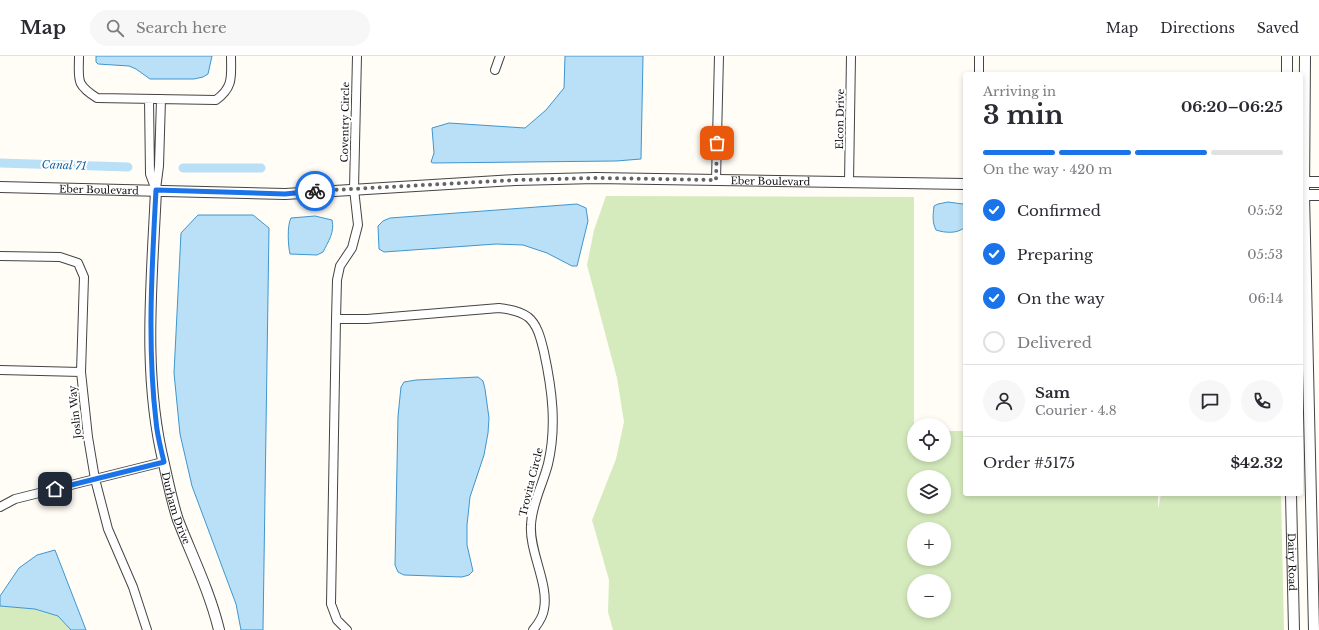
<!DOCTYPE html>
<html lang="en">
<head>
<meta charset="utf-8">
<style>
	body { margin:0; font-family:"Libre Baskerville",serif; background:#f7f7f7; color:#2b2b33; height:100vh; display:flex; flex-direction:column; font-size:15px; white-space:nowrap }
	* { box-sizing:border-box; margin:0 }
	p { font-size:13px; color:#7c7c81 }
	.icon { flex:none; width:22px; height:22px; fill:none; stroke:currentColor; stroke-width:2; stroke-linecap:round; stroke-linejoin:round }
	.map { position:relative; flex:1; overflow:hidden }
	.side { position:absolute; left:963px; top:16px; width:340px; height:424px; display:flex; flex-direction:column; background:#fff; border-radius:4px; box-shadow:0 2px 6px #0003 }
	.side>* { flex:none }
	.fabs { position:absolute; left:907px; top:362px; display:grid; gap:8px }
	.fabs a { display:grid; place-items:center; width:44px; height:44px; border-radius:50%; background:#fff; box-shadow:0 2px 6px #0003; font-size:20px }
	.pin { position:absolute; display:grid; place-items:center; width:34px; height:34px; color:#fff; margin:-17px; border-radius:8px; box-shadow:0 2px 6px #0006 }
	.courier { position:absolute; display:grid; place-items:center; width:40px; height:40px; margin:-20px; border:3px solid #1a73e8; border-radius:50%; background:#fff; color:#222; box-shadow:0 1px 5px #0007 }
	.overview em { font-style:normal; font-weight:800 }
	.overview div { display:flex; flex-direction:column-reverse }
	.overview { display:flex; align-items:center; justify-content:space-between; height:68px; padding:0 20px }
	h1 { font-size:26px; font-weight:800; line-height:30px }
	.bar { display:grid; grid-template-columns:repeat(4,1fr); gap:6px 4px; align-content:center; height:48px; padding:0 20px }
	.bar i { height:5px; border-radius:3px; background:#e1e1e2 }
	.bar .current { background:#1a73e8 }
	.bar p { grid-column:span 4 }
	.line { display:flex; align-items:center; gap:10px; padding:0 20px; border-top:1px solid #e1e1e2 }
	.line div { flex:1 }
	.round { display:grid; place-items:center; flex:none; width:42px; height:42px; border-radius:21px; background:#f7f7f7 }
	ol { padding:0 20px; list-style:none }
	li { display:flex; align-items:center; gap:12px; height:44px }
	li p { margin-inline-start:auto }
	li .icon { padding:4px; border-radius:50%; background:#1a73e8; color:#fff; stroke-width:4 }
	li:last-child { color:#7c7c81 }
	li i { width:22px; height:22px; border:2px solid #e1e1e2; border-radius:50% }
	header { display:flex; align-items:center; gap:24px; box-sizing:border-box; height:56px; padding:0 20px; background:#fff; border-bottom:1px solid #e1e1e2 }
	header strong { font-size:19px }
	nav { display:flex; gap:22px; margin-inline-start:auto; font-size:14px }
	.search { width:280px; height:36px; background:#f7f7f7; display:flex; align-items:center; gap:10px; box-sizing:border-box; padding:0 14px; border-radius:22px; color:#7c7c81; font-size:15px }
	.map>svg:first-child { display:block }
	.green { fill:#d5ebbd; fill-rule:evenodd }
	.water { fill:#b9e0f7; stroke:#3f96cf }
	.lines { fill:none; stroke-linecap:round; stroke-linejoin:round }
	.canal { stroke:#b9e0f7; stroke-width:9 }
	.minor-casing { stroke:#444; stroke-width:10 }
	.tertiary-casing { stroke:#444; stroke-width:12 }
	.minor { stroke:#fff; stroke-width:8 }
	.tertiary { stroke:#fff; stroke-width:10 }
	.done { stroke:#646461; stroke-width:4; stroke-dasharray:0 7.2 }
	.route { stroke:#1a73e8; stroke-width:5 }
	.labels { text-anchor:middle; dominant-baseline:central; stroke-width:4; stroke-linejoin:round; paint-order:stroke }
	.street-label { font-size:10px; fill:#111; stroke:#fff }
	.water-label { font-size:11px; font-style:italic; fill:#1768a6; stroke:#fff }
</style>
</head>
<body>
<header>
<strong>Map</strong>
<div class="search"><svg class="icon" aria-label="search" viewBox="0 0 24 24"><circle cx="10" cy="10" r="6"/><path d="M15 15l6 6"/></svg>Search here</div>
<nav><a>Map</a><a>Directions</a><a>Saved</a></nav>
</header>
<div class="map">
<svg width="1319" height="574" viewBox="0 0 1319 574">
	<rect width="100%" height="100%" fill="#fffdf5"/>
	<path class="green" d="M 606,140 L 914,141 L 914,399 L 944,399 L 944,375 L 965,375 L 965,438 L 1158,438 L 1158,453 L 1161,438 L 1281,438 L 1284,574 L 613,574 L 608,556 L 609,524 L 592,464 L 616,403 L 624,366 L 617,322 L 587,209 L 594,174 ZM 914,421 L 944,421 L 944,451 L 914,451 ZM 914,473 L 944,473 L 944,503 L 914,503 ZM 914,525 L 944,525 L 944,555 L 914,555 Z
		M 0,550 L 35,553 L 58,560 L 71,574 L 0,574 Z"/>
	<path class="water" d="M 96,0 L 212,0 L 208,18 L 203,21 L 194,23 L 150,23 L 136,13 L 129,10 L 98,8 L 96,6 Z
		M 565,0 L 643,0 L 641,103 L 616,105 L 433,107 L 431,106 L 434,97 L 432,72 L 449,67 L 525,72 L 546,54 L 564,32 Z
		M 948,146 L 963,148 L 965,149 L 965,171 C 958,178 945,177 936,174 C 932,166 933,159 934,150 L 938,148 Z
		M 577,148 L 586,152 L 588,165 L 577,210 L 572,210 L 547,197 L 523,189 L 496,188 L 384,196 L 379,193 L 378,170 L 383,165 L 390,162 Z
		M 198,159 L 253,159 L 269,172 L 263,574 L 241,574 L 236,548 L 192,430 L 180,378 L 174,317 L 181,177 Z
		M 315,160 L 332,164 C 335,176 328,186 323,196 L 317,199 L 290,198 C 288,190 287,169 291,162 Z
		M 478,321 L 483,325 L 485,333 L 489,362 L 488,377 L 484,399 L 470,441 L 467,469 L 467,489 L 473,515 L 469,519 L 462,521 L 404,519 L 398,516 L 395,509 L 398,360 L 401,331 L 404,326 L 416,324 Z
		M 55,494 L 86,574 L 71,574 L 58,560 L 35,553 L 0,550 L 0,540 L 19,512 L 37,499 Z"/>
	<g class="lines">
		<path class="canal" d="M 0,107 L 128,111
			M 183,112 L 261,112"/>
		<g class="minor-casing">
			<path id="minor" d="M 79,0 C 79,24 75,28 97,42 L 216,44 C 234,31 231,20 231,0
				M 495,14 L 500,0
				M 979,18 L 979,0
				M 149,43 L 150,118 L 156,134
				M 716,124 L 719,0
				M 849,126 L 851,0
				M 156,133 L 159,110 L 161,43
				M 0,200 L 60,201 L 78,207 L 84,221 L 81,316 L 88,381 L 95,423 L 108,473 L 133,531 L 147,574
				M 336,263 L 367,263 L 499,252 C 508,253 520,255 528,261 C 538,269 541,284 544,296 C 552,333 557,370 548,408 C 543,428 532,447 531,469 C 529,495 549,528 544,553 C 543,561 538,568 533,574
				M 0,314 L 81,316
				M 0,451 L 15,443 L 163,406
				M 347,574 L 337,564 L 331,548 L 336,263 L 337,224 L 340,210 L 352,192 L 358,169 L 354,133 L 357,0"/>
		</g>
		<g class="tertiary-casing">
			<g id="tertiary">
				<path d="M 1305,0 L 1304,139 L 1314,574"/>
				<path d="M 1287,18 L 1287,0"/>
				<path d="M 1301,126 L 1319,126"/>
				<path id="s1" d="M 0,131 L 285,138 L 515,124 L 596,122 L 965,128"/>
				<path id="s2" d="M 156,134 C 152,225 142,319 164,408 C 168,426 172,446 178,464 C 192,500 210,536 219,574"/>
				<path d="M 1301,139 L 1319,139"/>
				<path id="s3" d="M 1291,438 L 1294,574"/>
			</g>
		</g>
		<use href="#minor" class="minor"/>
		<use href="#tertiary" class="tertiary"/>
	</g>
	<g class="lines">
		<path class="done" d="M 315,135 L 516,124 L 596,122 L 716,124 L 717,87"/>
		<path class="route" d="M 55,433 L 164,406 C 161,393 157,379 156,365 C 147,288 152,211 156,134 L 285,138 L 315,135"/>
	</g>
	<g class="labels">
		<g class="street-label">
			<text transform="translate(840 63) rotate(-89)">Elcon Drive</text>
			<text transform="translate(345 66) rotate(-89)">Coventry Circle</text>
			<text stroke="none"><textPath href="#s1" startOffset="771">Eber Boulevard</textPath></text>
			<text stroke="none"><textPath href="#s1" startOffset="99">Eber Boulevard</textPath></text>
			<text transform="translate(75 356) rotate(-96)">Joslin Way</text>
			<text transform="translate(531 426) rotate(-76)">Trovita Circle</text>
			<text stroke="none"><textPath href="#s2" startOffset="321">Durham Drive</textPath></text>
			<text stroke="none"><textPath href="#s3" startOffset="68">Dairy Road</textPath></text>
		</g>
		<g class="water-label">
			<text transform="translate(64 109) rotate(2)">Canal 71</text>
		</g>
	</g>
</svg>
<div class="fabs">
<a><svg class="icon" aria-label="locate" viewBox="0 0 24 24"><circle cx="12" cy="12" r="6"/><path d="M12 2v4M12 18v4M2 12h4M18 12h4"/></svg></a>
<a><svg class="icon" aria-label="layers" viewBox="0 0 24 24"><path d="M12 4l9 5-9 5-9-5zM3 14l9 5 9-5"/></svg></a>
<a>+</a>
<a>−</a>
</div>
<div class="pin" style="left:717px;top:87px;background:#ea580c"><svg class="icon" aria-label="bag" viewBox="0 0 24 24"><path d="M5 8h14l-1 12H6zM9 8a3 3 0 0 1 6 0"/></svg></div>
<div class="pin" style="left:55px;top:433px;background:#1f2937"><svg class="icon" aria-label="home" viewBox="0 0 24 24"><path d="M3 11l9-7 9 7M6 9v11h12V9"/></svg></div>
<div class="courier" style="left:315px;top:135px"><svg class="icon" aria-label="bike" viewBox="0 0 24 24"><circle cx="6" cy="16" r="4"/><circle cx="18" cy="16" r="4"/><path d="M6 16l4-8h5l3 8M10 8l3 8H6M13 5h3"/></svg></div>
<section class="side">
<div class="overview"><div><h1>3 min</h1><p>Arriving in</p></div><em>06:20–06:25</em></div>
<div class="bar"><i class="current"></i><i class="current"></i><i class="current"></i><i></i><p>On the way · 420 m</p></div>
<ol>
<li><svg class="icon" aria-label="check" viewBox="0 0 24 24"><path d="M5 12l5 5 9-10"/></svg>Confirmed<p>05:52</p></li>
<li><svg class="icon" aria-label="check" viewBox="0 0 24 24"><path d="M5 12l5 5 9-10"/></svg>Preparing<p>05:53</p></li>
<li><svg class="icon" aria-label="check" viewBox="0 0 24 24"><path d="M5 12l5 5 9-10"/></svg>On the way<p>06:14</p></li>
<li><i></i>Delivered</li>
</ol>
<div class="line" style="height:72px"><a class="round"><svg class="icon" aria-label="person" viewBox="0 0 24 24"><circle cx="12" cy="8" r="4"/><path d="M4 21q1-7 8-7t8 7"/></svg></a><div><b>Sam</b><p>Courier · 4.8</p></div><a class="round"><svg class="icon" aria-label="chat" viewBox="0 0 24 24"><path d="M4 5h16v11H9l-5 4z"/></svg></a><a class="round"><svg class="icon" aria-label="phone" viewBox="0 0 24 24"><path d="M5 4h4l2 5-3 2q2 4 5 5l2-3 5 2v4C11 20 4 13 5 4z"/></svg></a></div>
<div class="line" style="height:52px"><div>Order #5175</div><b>$42.32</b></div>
</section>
</div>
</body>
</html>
